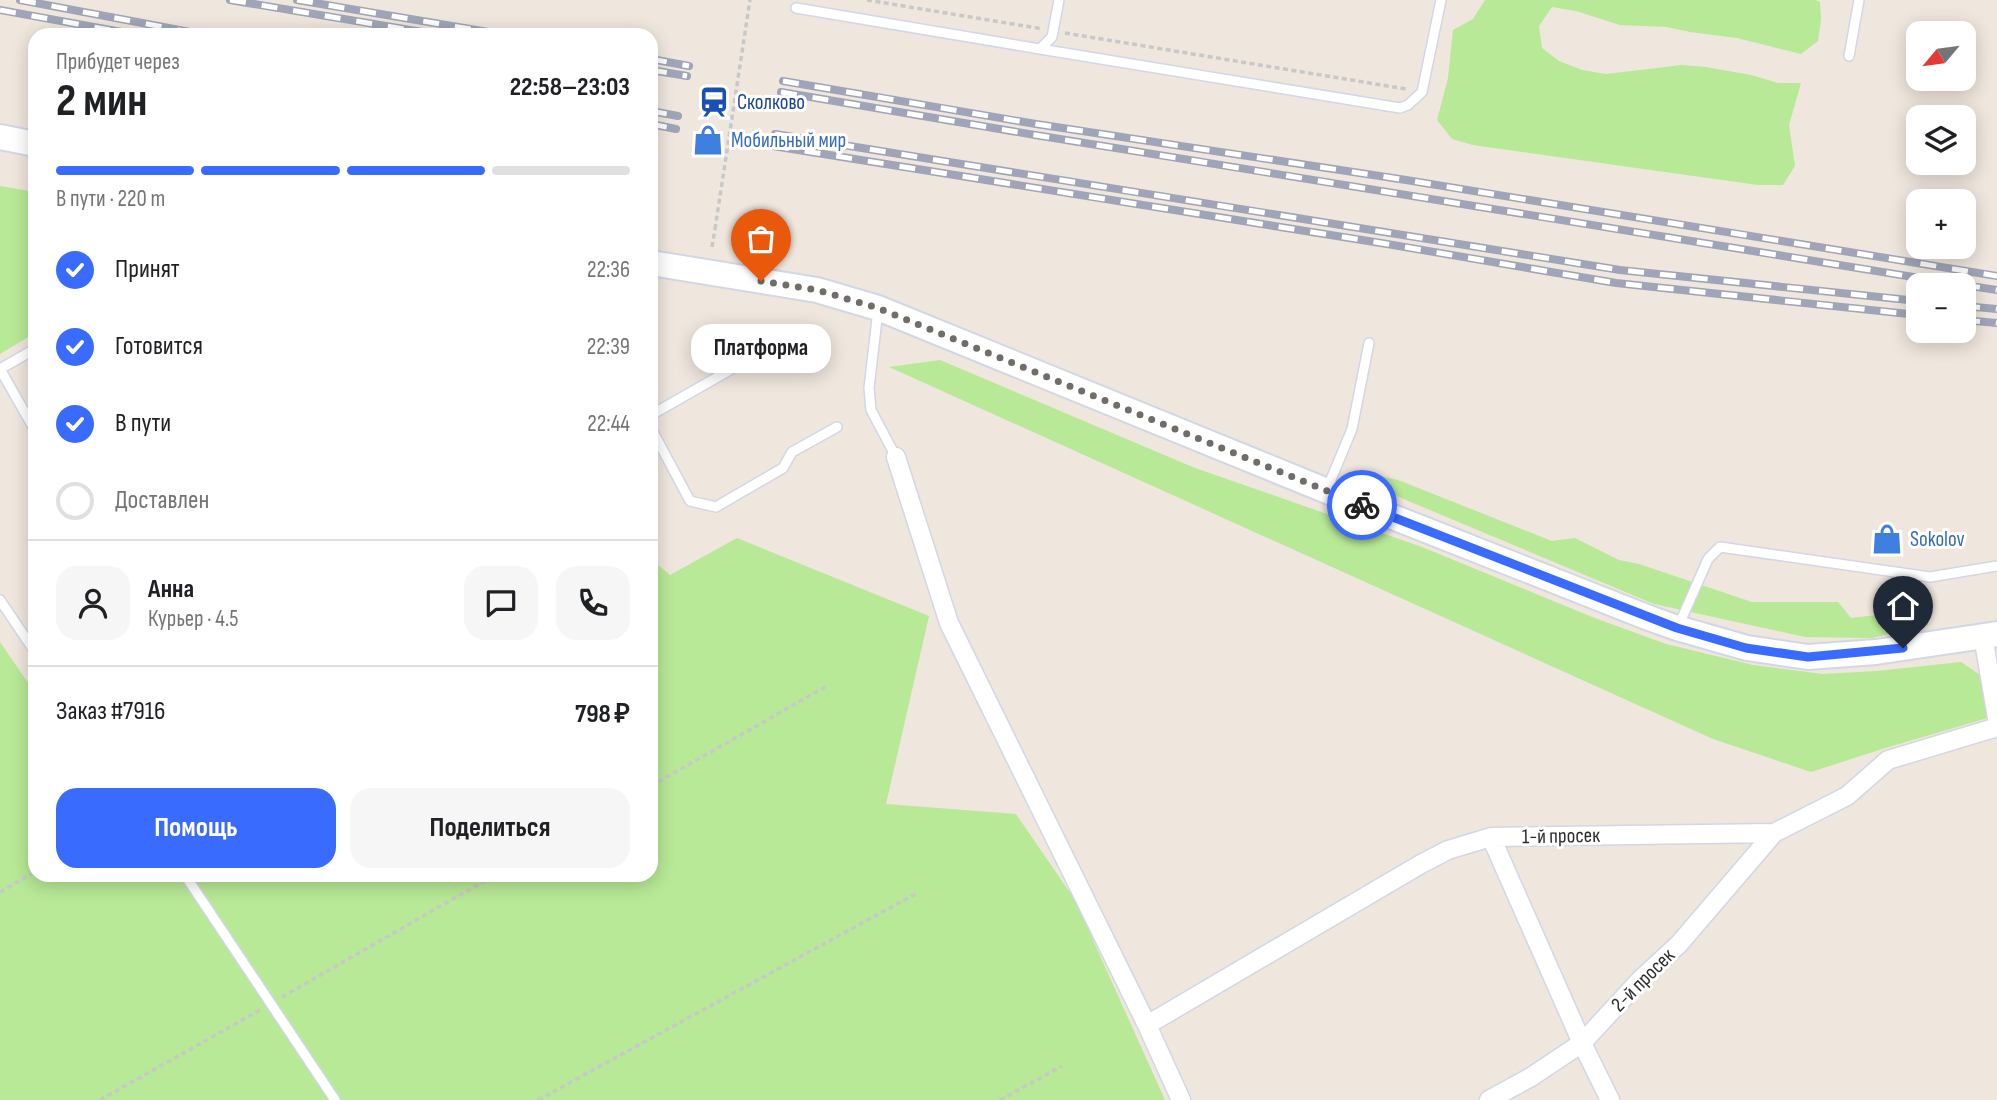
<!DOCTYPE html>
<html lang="ru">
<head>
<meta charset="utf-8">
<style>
	body { margin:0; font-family:"Sofia Sans Condensed",sans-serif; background:#f6f6f6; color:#202124; height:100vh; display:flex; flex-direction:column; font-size:26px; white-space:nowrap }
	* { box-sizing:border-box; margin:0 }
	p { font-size:23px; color:#757577 }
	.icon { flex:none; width:38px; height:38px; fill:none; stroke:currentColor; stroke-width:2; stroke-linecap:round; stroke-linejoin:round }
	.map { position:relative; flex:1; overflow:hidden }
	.side { position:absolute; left:28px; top:28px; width:630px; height:854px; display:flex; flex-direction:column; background:#fff; border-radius:21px; box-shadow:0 4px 18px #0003 }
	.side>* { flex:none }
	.needle { width:46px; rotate:241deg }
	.tools { position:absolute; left:1906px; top:21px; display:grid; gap:14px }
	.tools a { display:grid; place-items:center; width:70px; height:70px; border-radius:14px; background:#fff; box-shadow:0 4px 18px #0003; font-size:35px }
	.pin { position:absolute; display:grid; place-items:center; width:60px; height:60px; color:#fff; margin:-72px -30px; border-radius:50% 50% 50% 0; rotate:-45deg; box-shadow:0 0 7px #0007 }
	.pin .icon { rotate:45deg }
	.courier { position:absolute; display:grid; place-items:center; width:70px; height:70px; margin:-35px; border:5px solid #3a6bff; border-radius:50%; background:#fff; color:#222; box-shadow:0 2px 9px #0007 }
	.bubble { position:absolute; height:49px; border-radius:21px; background:#fff; box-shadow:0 4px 18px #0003; font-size:23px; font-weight:700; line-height:49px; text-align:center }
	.headline em { font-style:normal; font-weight:700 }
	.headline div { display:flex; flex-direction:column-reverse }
	.headline { display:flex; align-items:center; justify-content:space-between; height:119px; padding:0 28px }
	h1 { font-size:46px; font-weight:700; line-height:52px }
	.bar { display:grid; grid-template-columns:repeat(4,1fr); gap:10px 7px; align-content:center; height:84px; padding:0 28px }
	.bar i { height:9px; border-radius:5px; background:#e0e0e0 }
	.bar .on { background:#3a6bff }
	.bar p { grid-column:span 4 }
	.line { display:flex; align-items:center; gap:18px; padding:0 28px; border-top:2px solid #e0e0e0 }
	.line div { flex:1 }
	.round { display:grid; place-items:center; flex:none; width:74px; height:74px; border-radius:21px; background:#f6f6f6 }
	ol { padding:0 28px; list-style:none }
	li { display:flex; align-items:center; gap:21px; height:77px }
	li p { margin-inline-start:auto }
	li .icon { padding:7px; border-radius:50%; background:#3a6bff; color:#fff; stroke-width:4 }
	li:last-child { color:#757577 }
	li i { width:38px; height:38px; border:4px solid #e0e0e0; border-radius:50% }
	.primary-button { display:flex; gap:14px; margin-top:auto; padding:14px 28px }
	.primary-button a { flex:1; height:80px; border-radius:21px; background:#3a6bff; color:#fff; font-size:28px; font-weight:700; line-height:80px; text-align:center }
	.primary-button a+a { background:#f6f6f6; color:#202124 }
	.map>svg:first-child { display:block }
	.green { fill:#b7e996 }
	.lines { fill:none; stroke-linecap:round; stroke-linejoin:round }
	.lane-casing { stroke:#d2d7e6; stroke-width:12 }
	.street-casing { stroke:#d2d7e6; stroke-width:21 }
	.secondary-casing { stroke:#d2d7e6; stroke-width:28 }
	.path { stroke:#c8c8c8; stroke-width:3.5; stroke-dasharray:5 3.5; stroke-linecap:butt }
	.lane { stroke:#fff; stroke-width:9 }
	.street { stroke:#fff; stroke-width:18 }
	.secondary { stroke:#fff; stroke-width:24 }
	.rail-casing { stroke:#9fa4b8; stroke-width:8 }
	.rail { stroke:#fff; stroke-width:5; stroke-dasharray:16; stroke-linecap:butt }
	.path-bridge { stroke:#c8c8c8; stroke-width:3.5; stroke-dasharray:5 3.5; stroke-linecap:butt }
	.done { stroke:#706d6a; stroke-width:7; stroke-dasharray:0 12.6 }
	.route { stroke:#3a6bff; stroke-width:9 }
	.labels { text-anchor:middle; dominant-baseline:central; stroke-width:6; stroke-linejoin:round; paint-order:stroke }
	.transit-label { font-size:21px; fill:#164399; stroke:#fff; text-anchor:start }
	.shop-label { font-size:21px; fill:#366cbe; stroke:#fff; text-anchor:start }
	.street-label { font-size:21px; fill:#2c2c2c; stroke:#fff }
</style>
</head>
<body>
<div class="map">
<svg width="1997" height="1100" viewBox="0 0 1997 1100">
	<rect width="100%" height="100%" fill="#efe6dd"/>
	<path class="green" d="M 1485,0 L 1815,0 L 1820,2 L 1821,19 L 1818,41 L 1801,54 L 1737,38 L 1690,32 L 1667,27 L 1620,25 L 1576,11 L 1552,7 L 1539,26 L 1542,48 L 1559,61 L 1582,70 L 1606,74 L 1682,65 L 1706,67 L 1751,75 L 1778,83 L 1801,83 L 1789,125 L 1795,166 L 1783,185 L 1758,185 L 1473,145 L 1452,139 L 1437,120 L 1448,78 L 1453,30 L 1473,19 Z
		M 0,186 L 35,192 L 35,333 L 0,354 Z
		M 940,360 L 1195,468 L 1422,547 L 1592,617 L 1666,644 L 1753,665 L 1823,674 L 1877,671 L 1961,662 L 1986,679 L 1991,717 L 1882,749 L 1811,772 L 1713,739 L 889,367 Z
		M 1371,474 L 1398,480 L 1552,541 L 1575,538 L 1619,560 L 1639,564 L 1752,602 L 1838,602 L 1851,618 L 1927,609 L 1928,625 L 1872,638 L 1805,637 L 1654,604 L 1387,492 Z
		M 737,538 L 929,616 L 886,804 L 1016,814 L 1075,900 L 1165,1100 L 0,1100 L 0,642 L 35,693 L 35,875 L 651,875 L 651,559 L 670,575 Z"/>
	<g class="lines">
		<g class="lane-casing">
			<path id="lane" d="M 796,8 L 1040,49 L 1052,37 L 1059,0
				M 1040,49 L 1400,108 L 1408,105 L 1422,92 L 1441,0
				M 1849,56 L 1859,0
				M 878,310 L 869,388 L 871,410 L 896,457
				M 0,369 L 33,427
				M 0,369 L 35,349
				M 651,415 L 779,342
				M 651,428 L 690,501 L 716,507 L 783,468 L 792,452 L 837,427
				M 1327,489 L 1352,429 L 1369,343
				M 0,600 L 35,652
				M 1678,627 L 1708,559 L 1720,547 L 1930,577 L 1997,566
				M 185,875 L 335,1100"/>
		</g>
		<g class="street-casing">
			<path id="street" d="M 896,457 L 949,623 L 1147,1025 L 1181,1100
				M 1983,636 L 1997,718
				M 1491,837 L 1582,1043 L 1610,1100
				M 1147,1025 L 1421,864 L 1448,850 L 1491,837 L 1774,833 L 1847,796 L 1888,760 L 1997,727
				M 1489,1100 L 1531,1077 L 1582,1043 L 1640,980 L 1679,944 L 1774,833"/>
		</g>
		<g class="secondary-casing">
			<path id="secondary" d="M 0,137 L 35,144
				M 651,263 L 817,290 L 878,308 L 1327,491 L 1649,618 L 1677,628 L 1747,648 L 1808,657 L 1876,652 L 1997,634"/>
		</g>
		<path class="path" d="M 867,0 L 1043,29
			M 1065,33 L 1406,89
			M 712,247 L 715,229
			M 651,786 L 825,687
			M 0,892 L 35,872
			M 282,997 L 495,875
			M 100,1100 L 260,1010
			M 538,1100 L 917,893
			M 1000,1100 L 1062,1066"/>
		<use href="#lane" class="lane"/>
		<use href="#street" class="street"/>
		<use href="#secondary" class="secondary"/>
		<g class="rail-casing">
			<path id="rail" d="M 20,0 L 206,35
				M 230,0 L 440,35
				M 297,0 L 506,35
				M 0,10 L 138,35
				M 651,59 L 689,66
				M 651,70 L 687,76
				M 783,81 L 1036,124 L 1406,180 L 1997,276
				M 781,92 L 1035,135 L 1963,285
				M 651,111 L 678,116
				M 651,124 L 676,129
				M 775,134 L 1620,270 L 1918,301
				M 773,146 L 1387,244 L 1616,283 L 1918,315
				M 1964,285 L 1997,290
				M 1964,306 L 1997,309
				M 1964,320 L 1997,323"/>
		</g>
		<use href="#rail" class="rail"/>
		<path class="path-bridge" d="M 715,229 L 750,0"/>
	</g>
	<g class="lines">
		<path class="done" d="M 761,281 L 817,290 L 878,308 L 1362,505"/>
		<path class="route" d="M 1362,505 L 1677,628 L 1746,648 L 1808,657 L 1903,648"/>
	</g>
	<defs>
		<g id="station-bare" transform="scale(2.415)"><path d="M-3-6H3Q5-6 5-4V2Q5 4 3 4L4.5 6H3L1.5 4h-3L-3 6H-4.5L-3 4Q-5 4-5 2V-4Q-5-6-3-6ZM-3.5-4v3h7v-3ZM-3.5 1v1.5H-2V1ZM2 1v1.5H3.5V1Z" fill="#1a4fb4" stroke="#fff" stroke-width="2.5" paint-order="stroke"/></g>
		<g id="shop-bare" transform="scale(2.415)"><path d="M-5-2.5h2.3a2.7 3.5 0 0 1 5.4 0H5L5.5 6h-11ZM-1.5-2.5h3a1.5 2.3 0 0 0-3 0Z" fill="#3f7fe0" stroke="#fff" stroke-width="2.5" paint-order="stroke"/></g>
	</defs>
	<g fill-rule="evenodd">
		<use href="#station-bare" x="714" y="102"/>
		<use href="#shop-bare" x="708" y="140"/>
		<use href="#shop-bare" x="1887" y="539"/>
	</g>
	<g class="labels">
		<g class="transit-label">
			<text x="737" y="102">Сколково</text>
		</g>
		<g class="shop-label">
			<text x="731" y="140">Мобильный мир</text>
			<text x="1910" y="539">Sokolov</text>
		</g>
		<g class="street-label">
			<text transform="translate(1561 836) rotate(-1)">1-й просек</text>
			<text transform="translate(1643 980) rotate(-45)">2-й просек</text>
		</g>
	</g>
</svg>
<div class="tools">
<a><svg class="needle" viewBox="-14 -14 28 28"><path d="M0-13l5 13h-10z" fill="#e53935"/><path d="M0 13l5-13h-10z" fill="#757577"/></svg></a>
<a><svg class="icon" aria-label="layers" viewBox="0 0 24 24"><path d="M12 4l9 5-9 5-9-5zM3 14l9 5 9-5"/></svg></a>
<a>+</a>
<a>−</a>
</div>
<div class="pin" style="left:761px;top:281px;background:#ea580c"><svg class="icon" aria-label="bag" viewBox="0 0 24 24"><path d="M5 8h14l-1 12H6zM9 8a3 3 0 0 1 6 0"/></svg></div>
<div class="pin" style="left:1903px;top:648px;background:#1f2937"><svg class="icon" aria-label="home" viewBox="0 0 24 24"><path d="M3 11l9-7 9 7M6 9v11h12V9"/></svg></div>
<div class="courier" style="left:1362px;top:505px"><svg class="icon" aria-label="bike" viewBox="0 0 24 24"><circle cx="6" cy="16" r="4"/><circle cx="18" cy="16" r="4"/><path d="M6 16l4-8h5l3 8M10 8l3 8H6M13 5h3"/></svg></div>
<div class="bubble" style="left:691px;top:324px;width:140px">Платформа</div>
<section class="side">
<div class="headline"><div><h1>2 мин</h1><p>Прибудет через</p></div><em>22:58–23:03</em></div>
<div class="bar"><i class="on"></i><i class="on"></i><i class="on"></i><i></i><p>В пути · 220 m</p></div>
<ol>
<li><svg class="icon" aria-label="check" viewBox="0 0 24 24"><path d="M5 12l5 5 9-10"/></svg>Принят<p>22:36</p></li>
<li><svg class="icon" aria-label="check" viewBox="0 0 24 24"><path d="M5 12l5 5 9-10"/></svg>Готовится<p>22:39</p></li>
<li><svg class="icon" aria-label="check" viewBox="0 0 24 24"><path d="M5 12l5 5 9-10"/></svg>В пути<p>22:44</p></li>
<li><i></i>Доставлен</li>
</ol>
<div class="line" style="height:126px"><a class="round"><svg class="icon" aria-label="person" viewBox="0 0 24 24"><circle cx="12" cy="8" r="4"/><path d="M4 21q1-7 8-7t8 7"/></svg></a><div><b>Анна</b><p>Курьер · 4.5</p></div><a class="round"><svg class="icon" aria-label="chat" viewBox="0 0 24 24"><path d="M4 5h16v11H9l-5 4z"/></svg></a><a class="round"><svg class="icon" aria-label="phone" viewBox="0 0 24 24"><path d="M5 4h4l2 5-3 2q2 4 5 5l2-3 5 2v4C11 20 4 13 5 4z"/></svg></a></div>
<div class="line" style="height:91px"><div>Заказ #7916</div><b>798 ₽</b></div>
<div class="primary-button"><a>Помощь</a><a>Поделиться</a></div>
</section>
</div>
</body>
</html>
